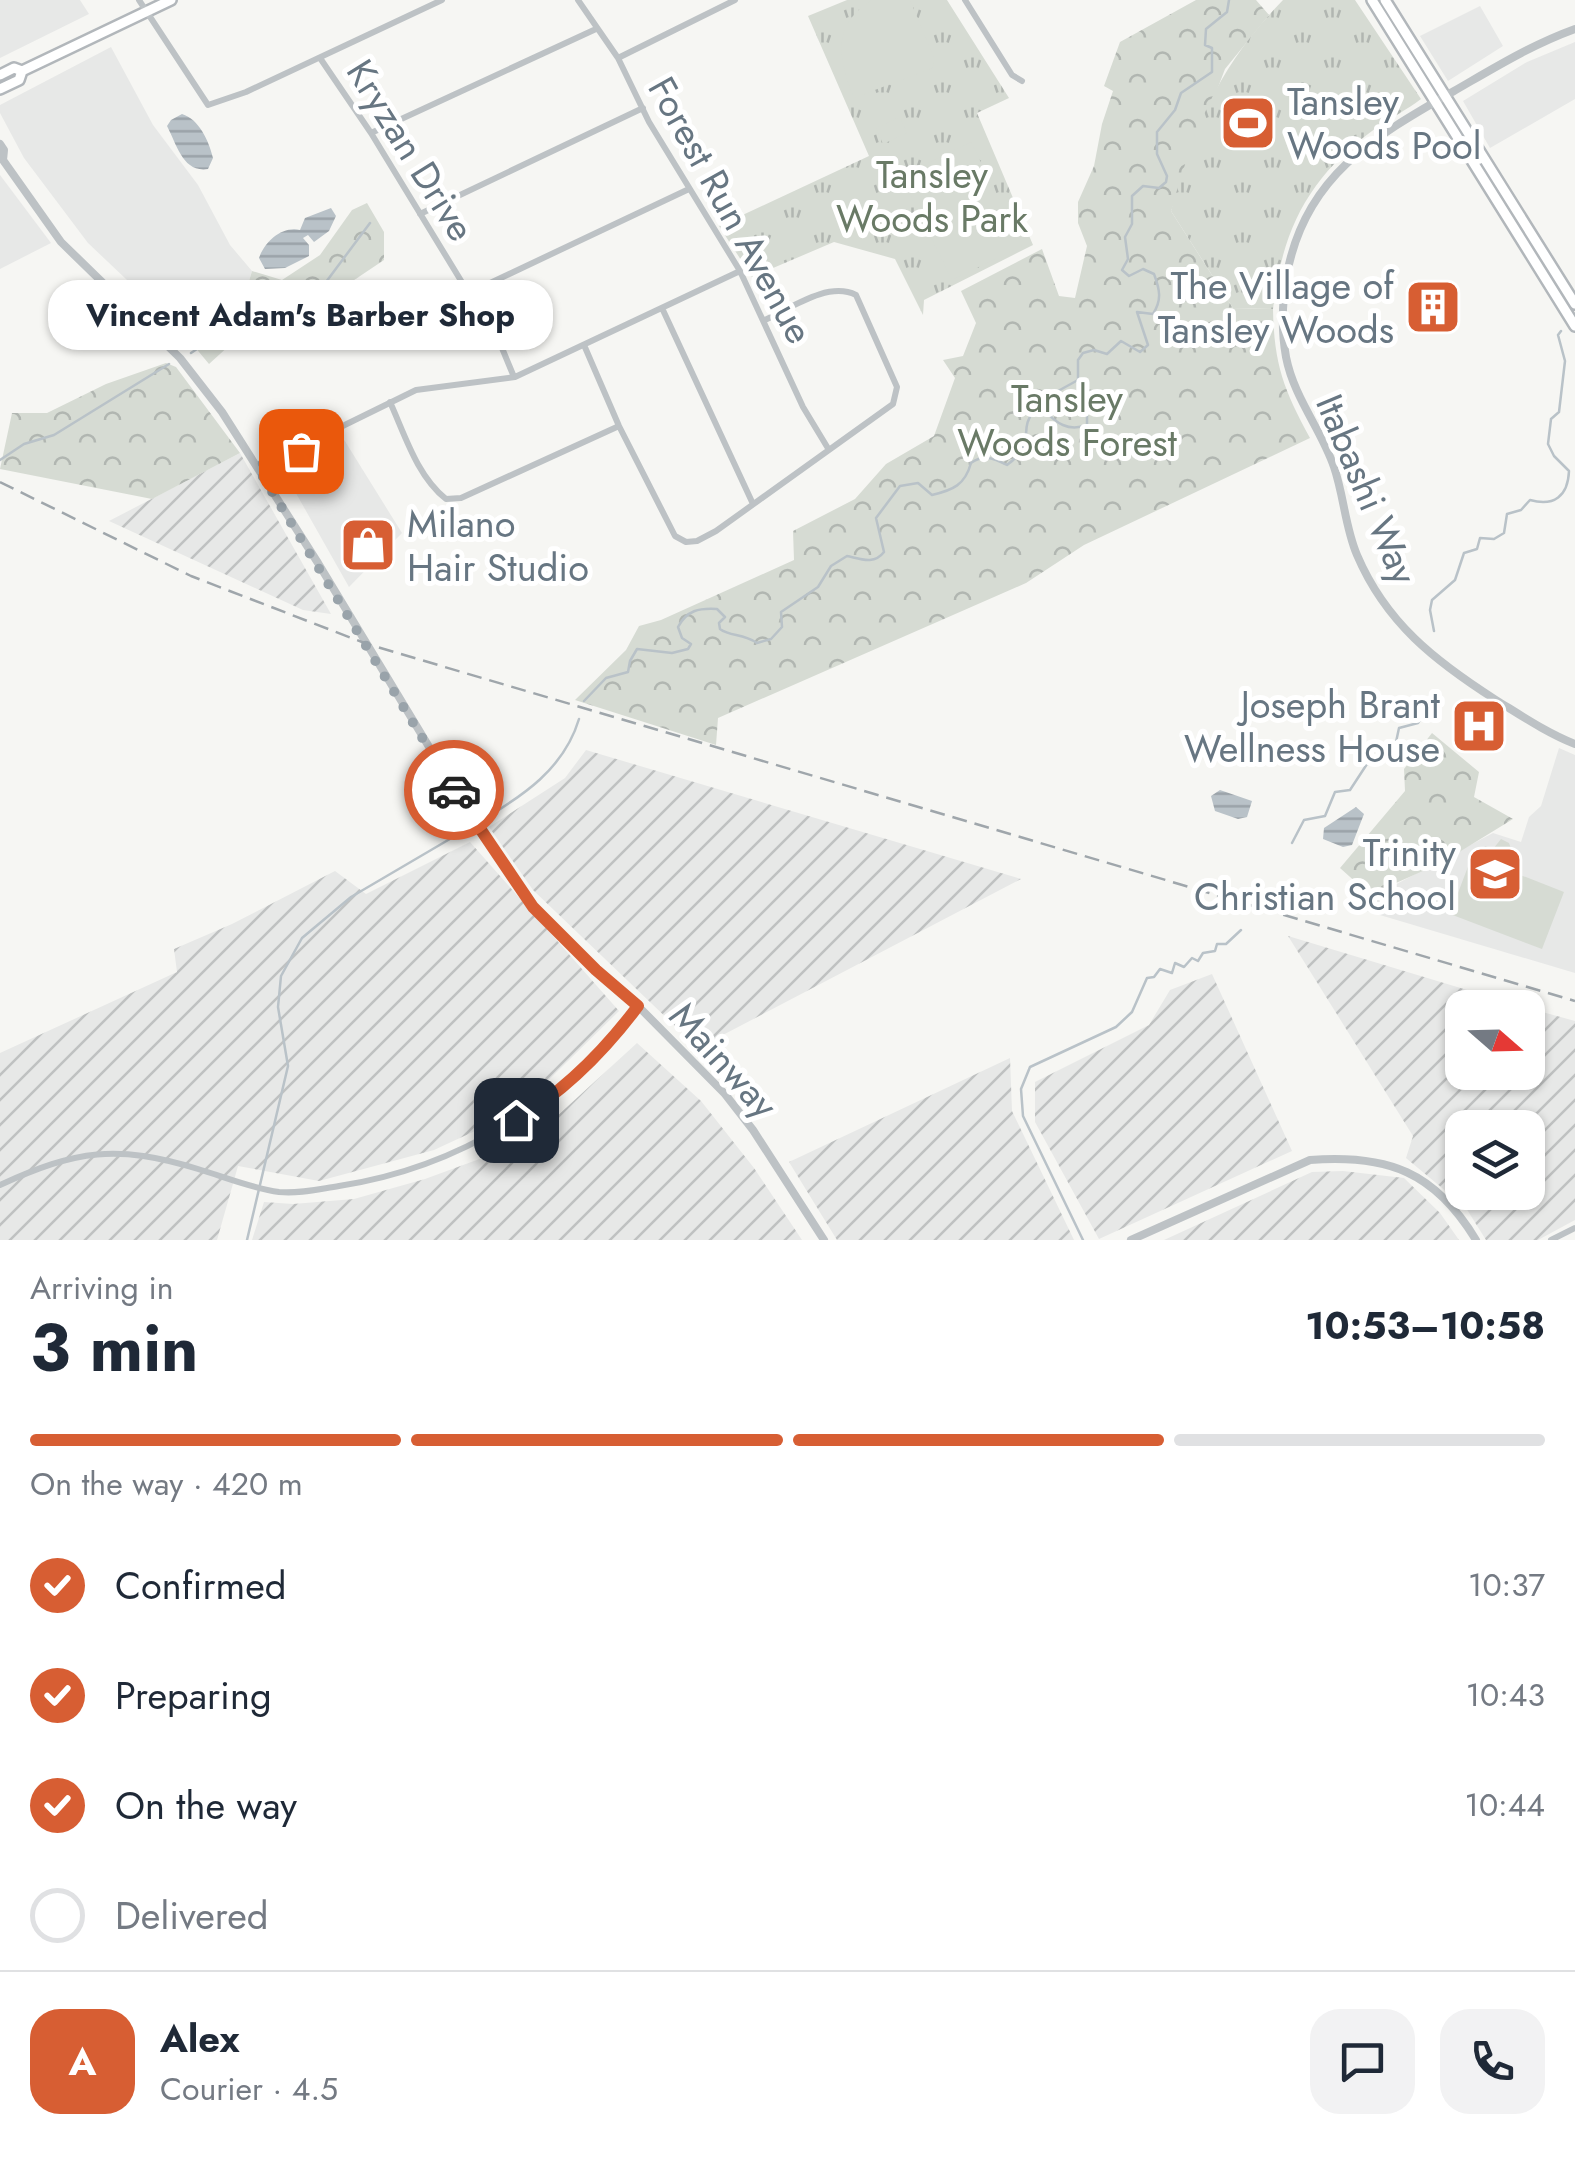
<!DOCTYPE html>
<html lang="en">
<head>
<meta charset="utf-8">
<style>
	body { margin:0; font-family:Jost,sans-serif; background:#f2f2f3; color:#1f2937; height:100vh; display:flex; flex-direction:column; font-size:38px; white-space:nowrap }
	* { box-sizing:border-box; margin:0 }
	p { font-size:32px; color:#747a83 }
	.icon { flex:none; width:55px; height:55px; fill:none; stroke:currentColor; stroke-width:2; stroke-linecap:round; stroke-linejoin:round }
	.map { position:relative; height:1240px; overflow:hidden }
	.details { display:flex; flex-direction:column; background:#fff; flex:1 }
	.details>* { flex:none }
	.needle { width:65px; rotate:110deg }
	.tools { position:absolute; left:1445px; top:990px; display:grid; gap:20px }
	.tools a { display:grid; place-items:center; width:100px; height:100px; border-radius:20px; background:#fff; box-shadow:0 2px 8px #0004; font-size:50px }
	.pin { position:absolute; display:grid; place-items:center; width:85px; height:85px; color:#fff; margin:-42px; border-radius:20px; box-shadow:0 5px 15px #0006 }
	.courier { position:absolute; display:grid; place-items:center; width:100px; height:100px; margin:-50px; border:8px solid #d75e33; border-radius:50%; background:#fff; color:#222; box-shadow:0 2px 12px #0007 }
	.bubble { position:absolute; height:70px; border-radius:30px; background:#fff; box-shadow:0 2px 8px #0004; font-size:32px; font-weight:700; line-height:70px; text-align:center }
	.head em { font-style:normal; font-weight:700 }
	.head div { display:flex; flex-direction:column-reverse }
	.head { display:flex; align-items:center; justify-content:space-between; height:170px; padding:0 30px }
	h1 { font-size:65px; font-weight:700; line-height:75px }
	.bar { display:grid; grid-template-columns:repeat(4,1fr); gap:15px 10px; align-content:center; height:120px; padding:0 30px }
	.bar i { height:12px; border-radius:8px; background:#e0e1e3 }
	.bar .on { background:#d75e33 }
	.bar p { grid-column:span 4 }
	.line { display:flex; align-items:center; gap:25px; padding:0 30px; border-top:2px solid #e0e1e3 }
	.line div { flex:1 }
	.round { display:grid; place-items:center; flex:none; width:105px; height:105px; border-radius:30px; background:#f2f2f3 }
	ol { padding:0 30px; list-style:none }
	li { display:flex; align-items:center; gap:30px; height:110px }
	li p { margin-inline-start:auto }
	li .icon { padding:10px; border-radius:50%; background:#d75e33; color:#fff; stroke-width:4 }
	li:last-child { color:#747a83 }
	li i { width:55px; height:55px; border:5px solid #e0e1e3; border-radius:50% }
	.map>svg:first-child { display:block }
	.built { fill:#e7e8e7 }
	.industrial { fill:url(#industrial-furrows); fill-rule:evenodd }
	.forest { fill:url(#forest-crowns) }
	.park { fill:url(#park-tufts) }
	.pitch { fill:#d6dbd3 }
	.water { fill:url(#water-rules) }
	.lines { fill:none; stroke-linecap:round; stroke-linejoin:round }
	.stream { stroke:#b9c2c8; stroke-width:2.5 }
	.secondary-casing { stroke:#b2b7bb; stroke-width:14 }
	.minor { stroke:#bdc2c5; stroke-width:6 }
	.tertiary { stroke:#bdc2c5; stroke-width:8 }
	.secondary { stroke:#fff; stroke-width:9 }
	.rail { stroke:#9fa6ab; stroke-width:2.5; stroke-dasharray:15 8; stroke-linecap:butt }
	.done { stroke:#99a3aa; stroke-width:10; stroke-dasharray:0 18 }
	.route { stroke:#d75e33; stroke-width:12 }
	.labels { text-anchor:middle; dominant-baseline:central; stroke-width:10; stroke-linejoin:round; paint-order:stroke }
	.poi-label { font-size:38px; fill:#677682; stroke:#fff; text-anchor:end }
	.street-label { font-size:38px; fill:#677682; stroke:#fff }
	.park-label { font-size:38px; fill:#697a66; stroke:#fff }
</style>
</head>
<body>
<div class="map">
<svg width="1575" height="1240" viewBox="0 0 1575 1240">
	<defs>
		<pattern id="industrial-furrows" width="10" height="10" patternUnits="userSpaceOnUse" patternTransform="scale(2.5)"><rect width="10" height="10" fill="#e7e8e7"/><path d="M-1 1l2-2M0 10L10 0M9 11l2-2" fill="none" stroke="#bfc1c1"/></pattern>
		<pattern id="forest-crowns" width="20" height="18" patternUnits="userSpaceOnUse" patternTransform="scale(2.5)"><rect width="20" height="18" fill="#d6dbd3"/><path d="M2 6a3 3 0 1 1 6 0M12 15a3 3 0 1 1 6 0" fill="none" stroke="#b1b6b1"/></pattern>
		<pattern id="park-tufts" width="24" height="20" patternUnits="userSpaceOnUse" patternTransform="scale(2.5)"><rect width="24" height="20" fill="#d6dbd3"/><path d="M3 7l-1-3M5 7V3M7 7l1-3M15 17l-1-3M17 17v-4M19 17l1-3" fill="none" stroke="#b1b6b1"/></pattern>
		<pattern id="water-rules" width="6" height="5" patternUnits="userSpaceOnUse" patternTransform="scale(2.5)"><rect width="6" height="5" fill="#b9c2c8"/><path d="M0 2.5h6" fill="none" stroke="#9aa2a8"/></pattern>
	</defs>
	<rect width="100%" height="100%" fill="#f6f6f3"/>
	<path class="built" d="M 0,0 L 80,0 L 89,14 L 0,58 Z
		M 1480,6 L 1503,46 L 1448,81 L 1420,36 Z
		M 1575,42 L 1575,99 L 1490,148 L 1463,101 L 1527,62 Z
		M 111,47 L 153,125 L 198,185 L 230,245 L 252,271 L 246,291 L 184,334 L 88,243 L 24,158 L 0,113 L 0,105 Z
		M 0,175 L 51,243 L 0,269 Z
		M 343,438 L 402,533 L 349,587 L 284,472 Z
		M 1559,748 L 1575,755 L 1575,973 L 1353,907 L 1493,833 L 1521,842 L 1529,817 L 1541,806 Z"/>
	<path class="industrial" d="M 240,453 L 331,614 L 303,610 L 109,521 Z
		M 586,750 L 937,854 L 1021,879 L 698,1048 L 533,890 L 489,827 L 565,778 Z
		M 470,842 L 619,1011 L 516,1112 L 434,1150 L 319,1181 L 238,1166 L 217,1240 L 0,1240 L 0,1053 L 177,972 L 174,949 L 232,924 L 335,871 L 366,894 Z
		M 1288,936 L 1527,1008 L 1462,1008 L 1462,1072 L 1528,1072 L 1528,1008 L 1575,1021 L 1575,1220 L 1538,1240 L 1486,1240 L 1466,1208 L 1406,1158 L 1413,1136 ZM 1462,1128 L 1528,1128 L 1528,1192 L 1462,1192 Z
		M 1212,974 L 1292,1151 L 1099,1239 L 1035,1122 L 1035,1082 L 1149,1025 L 1170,990 Z
		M 637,1043 L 701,1101 L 754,1168 L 802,1240 L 252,1240 L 264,1202 L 293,1204 L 354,1199 L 425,1179 L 504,1150 L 555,1118 Z
		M 1010,1058 L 1012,1111 L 1074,1240 L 837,1240 L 789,1162 Z
		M 1343,1171 L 1404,1178 L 1440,1213 L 1459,1240 L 1164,1240 L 1312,1172 Z"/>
	<path class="forest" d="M 1196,0 L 1256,0 L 1269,15 L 1225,69 L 1171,211 L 1233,308 L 1273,309 C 1274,365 1284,390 1310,438 L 1084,545 L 1026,583 L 718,718 L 716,745 L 575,700 L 626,650 L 639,626 L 661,620 L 794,560 L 793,531 L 855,499 L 886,464 L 934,436 L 955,378 L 943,360 L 963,356 L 976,323 L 961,291 L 1042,249 L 1059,296 L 1075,298 L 1087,246 L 1078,223 L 1078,202 L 1094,166 L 1102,124 L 1113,91 L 1104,86 L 1120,42 Z
		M 367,203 L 384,232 L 384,260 L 278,331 L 273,326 L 242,334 L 209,364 L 184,334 L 246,291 L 252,271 L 282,280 L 320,255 L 352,210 Z
		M 166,363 L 176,367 L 240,453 L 152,499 L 0,469 L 12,413 L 47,413 L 106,384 Z
		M 1432,733 L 1479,772 L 1474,797 L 1513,819 L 1443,862 L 1378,891 L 1359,885 L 1340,868 L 1405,791 L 1404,769 Z"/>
	<path class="park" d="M 847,0 L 947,0 L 1009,98 L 977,113 L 1033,245 L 924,300 L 923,315 L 895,259 L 834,242 L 752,277 L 719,226 L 869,156 L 808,16 Z
		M 1283,0 L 1355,0 L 1421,99 C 1407,110 1390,118 1376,128 C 1309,176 1282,229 1273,309 L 1233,308 L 1171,211 C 1196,123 1218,67 1283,0 Z
		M 1501,839 L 1509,843 L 1513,854 L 1511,862 L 1484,855 L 1482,851 L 1485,846 L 1493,849 Z"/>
	<path class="pitch" d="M 872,0 L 910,0 L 935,60 L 932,68 L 854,98 C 838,58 831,26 872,0 Z
		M 900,117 L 907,133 L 883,144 L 876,128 Z
		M 971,142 L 1022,246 L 952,280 L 901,176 Z
		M 1472,856 L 1564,892 L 1542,949 L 1450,914 Z"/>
	<path class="water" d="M 182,114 C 199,119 209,141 213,158 L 208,169 C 183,173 177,145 167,126 L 171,120 Z
		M 331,208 L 336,216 L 329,231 L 314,242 L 308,235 L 303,238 L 309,245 L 309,256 L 285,268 L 265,269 L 259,258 C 265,241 282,226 300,230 L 305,218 Z
		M 1220,790 L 1252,801 L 1247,817 L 1238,819 L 1215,811 L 1211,796 Z
		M 1356,807 L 1364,814 L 1352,845 L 1343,847 L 1323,839 L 1324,828 Z"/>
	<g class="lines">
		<path class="stream" d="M 191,353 L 278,294 L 326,282 L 370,223
			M 0,460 L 24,444 L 54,435 L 169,364
			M 1434,631 L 1430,610 L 1432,600 L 1455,580 L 1464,553 L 1477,549 L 1480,538 L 1494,539 L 1504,533 L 1507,514 L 1521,510 L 1530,500 C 1554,507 1568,496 1569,471 L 1554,456 L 1548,444 L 1551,419 L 1559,412 L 1565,361 L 1558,335 L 1561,331
			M 584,701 L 606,678 L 628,672 L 630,661 L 637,649 L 672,653 L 688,649 L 691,644 L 682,638 L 678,627 C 687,610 699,608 717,609 L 725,617 L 719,623 L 720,629 C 731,637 742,633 757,643 L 771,639 L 782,627 L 781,612 L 818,587 L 831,566 L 847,556 C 861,559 874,565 884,552 L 876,518 L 900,486 L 918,483 L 932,495 C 953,490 965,485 971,463 C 984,454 993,458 1007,465 C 1039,441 1016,431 1035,410 L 1044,410 C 1056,423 1068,432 1087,425 L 1087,413 L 1065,405 L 1058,391 L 1078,380 L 1078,360 L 1083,353 L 1094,350 L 1107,354 L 1121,341 L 1140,352 L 1148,345 L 1137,312 L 1153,314 C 1162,300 1160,290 1154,274 L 1143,269 L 1129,276 L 1122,270 L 1128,259 L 1125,237 L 1132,224 L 1132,196 L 1143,186 L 1159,188 L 1166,182 L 1167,176 L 1157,154 L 1157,132 L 1175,110 L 1181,93 L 1212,72 L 1212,48 L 1205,45 L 1206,29 L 1227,12 L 1229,0
			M 479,822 C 523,796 564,769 579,719
			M 1292,843 L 1304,820 L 1325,816 L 1335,792 L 1350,790 L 1367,764 L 1380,764 L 1393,756 L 1399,728 L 1418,723 L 1435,696
			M 247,1240 L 288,1066 L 278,1007 L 281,976 L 302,938 L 351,897 L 472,826
			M 1083,1240 L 1023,1116 L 1021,1089 L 1030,1067 L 1116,1027 L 1132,1012 L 1147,978 L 1154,977 L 1160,969 L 1172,973 L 1175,963 L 1184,967 L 1192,958 L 1198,961 L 1203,953 L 1215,951 L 1217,944 L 1226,944 L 1241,930"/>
		<g class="secondary-casing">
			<path id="secondary" d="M 1372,0 L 1575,326
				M 1385,0 L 1575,304
				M 0,75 L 14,68 L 22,71
				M 0,89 L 19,80 L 22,71 L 171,0"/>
		</g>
		<path class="minor" d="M 139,0 L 208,105 L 246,92 L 442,0
			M 578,0 L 618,58 L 649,122 L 740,271 L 803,407 L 829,450
			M 965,0 L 1012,75 L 1022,81
			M 320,58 L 371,133 L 502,348 L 514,377
			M 618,58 L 735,0
			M 371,133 L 596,29
			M 420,214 L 643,108
			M 469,293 L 689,189
			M 662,308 L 753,504
			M 584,345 L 619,426 L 675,536 L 686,542 L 697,541 L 716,531 L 893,404 L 897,387 L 856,295 C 828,281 791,308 765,320
			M 390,402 C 405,435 417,476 446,499 L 461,498 L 619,426
			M 257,467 C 274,467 294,460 304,445 L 416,390 L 515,377 L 740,271
			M 257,467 L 295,443 L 304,445
			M 0,1185 C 77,1150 116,1144 198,1169 C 225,1177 251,1188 279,1192 C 299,1194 319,1189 339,1186 C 458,1168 565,1102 638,1006
			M 1551,1240 L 1575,1228"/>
		<path class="tertiary" d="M 1575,29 C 1531,45 1494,68 1454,91 C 1374,137 1305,176 1287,274 C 1282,302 1281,329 1286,357 C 1294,398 1321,429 1334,467 C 1344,496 1345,527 1357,555 C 1386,623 1435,661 1496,700 C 1522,716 1547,733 1575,744
			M 0,144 L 4,150 L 3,160 L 61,242 L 180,358 L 222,412 L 318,563 L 472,818 L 533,907 L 596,970 L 638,1006 L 725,1094 L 753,1130 L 824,1240
			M 1131,1240 L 1310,1160 C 1388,1154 1435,1172 1476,1240"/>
		<use href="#secondary" class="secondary"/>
		<path class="rail" d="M 0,482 L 191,576 L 367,644 L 1575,1001"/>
	</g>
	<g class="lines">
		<path class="done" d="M 301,451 L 304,445 L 296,443 L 257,467 L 454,790"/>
		<path class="route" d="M 454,790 L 533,907 L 596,970 L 638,1006 C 605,1050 563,1092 516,1120"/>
	</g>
	<defs>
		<g id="stadium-square" transform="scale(2.875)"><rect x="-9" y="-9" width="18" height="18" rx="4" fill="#d75e33" stroke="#fff"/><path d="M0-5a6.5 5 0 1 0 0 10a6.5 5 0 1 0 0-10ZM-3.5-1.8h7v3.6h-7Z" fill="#fff"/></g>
		<g id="building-square" transform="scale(2.875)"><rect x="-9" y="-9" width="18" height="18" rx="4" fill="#d75e33" stroke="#fff"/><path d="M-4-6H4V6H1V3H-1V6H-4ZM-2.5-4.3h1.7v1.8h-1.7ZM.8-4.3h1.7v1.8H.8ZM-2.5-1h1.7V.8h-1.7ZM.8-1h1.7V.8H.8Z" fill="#fff"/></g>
		<g id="shop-square" transform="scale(2.875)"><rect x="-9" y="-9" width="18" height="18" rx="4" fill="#d75e33" stroke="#fff"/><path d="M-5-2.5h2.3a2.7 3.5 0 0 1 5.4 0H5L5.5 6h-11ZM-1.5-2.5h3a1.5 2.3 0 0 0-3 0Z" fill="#fff"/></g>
		<g id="hospital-square" transform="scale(2.875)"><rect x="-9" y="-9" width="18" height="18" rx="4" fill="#d75e33" stroke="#fff"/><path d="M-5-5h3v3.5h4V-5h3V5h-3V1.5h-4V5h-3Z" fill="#fff"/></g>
		<g id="school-square" transform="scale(2.875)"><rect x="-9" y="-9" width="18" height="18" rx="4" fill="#d75e33" stroke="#fff"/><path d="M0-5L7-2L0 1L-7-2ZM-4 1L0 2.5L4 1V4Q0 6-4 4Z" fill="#fff"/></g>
	</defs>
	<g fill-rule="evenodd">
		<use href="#stadium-square" x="1248" y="123"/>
		<use href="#building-square" x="1433" y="307"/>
		<use href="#shop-square" x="368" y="545"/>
		<use href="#hospital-square" x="1479" y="726"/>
		<use href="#school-square" x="1495" y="874"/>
	</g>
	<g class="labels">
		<g class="poi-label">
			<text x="1287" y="101" text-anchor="start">Tansley<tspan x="1287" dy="44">Woods Pool</tspan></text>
			<text x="1394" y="285">The Village of<tspan x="1394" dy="44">Tansley Woods</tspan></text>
			<text x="407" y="523" text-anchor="start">Milano<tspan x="407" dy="44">Hair Studio</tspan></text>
			<text x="1440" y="704">Joseph Brant<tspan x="1440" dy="44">Wellness House</tspan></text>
			<text x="1456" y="852">Trinity<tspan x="1456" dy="44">Christian School</tspan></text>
		</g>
		<g class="street-label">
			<text transform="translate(411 150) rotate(58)">Kryzan Drive</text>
			<text transform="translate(731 210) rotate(61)">Forest Run Avenue</text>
			<text transform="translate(1367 489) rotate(67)">Itabashi Way</text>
			<text transform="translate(724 1060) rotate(48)">Mainway</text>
		</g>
		<g class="park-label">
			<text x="932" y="174">Tansley<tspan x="932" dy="44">Woods Park</tspan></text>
			<text x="1067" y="398">Tansley<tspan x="1067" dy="44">Woods Forest</tspan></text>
		</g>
	</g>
</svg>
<div class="tools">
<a><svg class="needle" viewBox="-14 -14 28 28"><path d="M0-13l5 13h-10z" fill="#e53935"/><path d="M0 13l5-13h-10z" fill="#747a83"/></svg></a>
<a><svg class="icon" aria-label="layers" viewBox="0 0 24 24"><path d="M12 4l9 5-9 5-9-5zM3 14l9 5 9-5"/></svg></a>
</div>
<div class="pin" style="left:301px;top:451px;background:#ea580c"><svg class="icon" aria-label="bag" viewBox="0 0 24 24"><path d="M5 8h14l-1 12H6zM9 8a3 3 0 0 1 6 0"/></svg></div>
<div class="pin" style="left:516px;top:1120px;background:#1f2937"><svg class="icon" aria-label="home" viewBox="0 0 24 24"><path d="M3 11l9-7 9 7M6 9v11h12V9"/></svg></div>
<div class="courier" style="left:454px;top:790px"><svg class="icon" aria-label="car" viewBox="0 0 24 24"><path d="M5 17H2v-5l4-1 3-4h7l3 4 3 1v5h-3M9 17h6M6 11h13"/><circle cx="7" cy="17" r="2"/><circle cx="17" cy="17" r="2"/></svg></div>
<div class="bubble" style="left:48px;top:280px;width:505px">Vincent Adam's Barber Shop</div>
</div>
<section class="details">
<div class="head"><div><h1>3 min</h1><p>Arriving in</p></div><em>10:53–10:58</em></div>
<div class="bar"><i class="on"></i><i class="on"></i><i class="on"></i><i></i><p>On the way · 420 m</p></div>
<ol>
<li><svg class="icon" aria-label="check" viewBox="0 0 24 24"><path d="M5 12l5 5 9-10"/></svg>Confirmed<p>10:37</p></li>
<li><svg class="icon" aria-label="check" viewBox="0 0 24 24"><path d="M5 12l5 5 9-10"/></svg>Preparing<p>10:43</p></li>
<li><svg class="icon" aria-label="check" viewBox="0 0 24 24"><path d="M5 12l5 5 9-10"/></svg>On the way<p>10:44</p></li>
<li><i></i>Delivered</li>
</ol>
<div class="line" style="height:180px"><b class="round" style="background:#d75e33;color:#fff">A</b><div><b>Alex</b><p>Courier · 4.5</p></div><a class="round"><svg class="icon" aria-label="chat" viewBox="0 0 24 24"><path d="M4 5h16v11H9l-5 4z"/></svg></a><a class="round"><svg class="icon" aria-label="phone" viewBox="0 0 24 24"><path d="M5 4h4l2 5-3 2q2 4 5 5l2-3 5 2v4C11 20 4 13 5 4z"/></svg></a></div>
</section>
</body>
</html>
